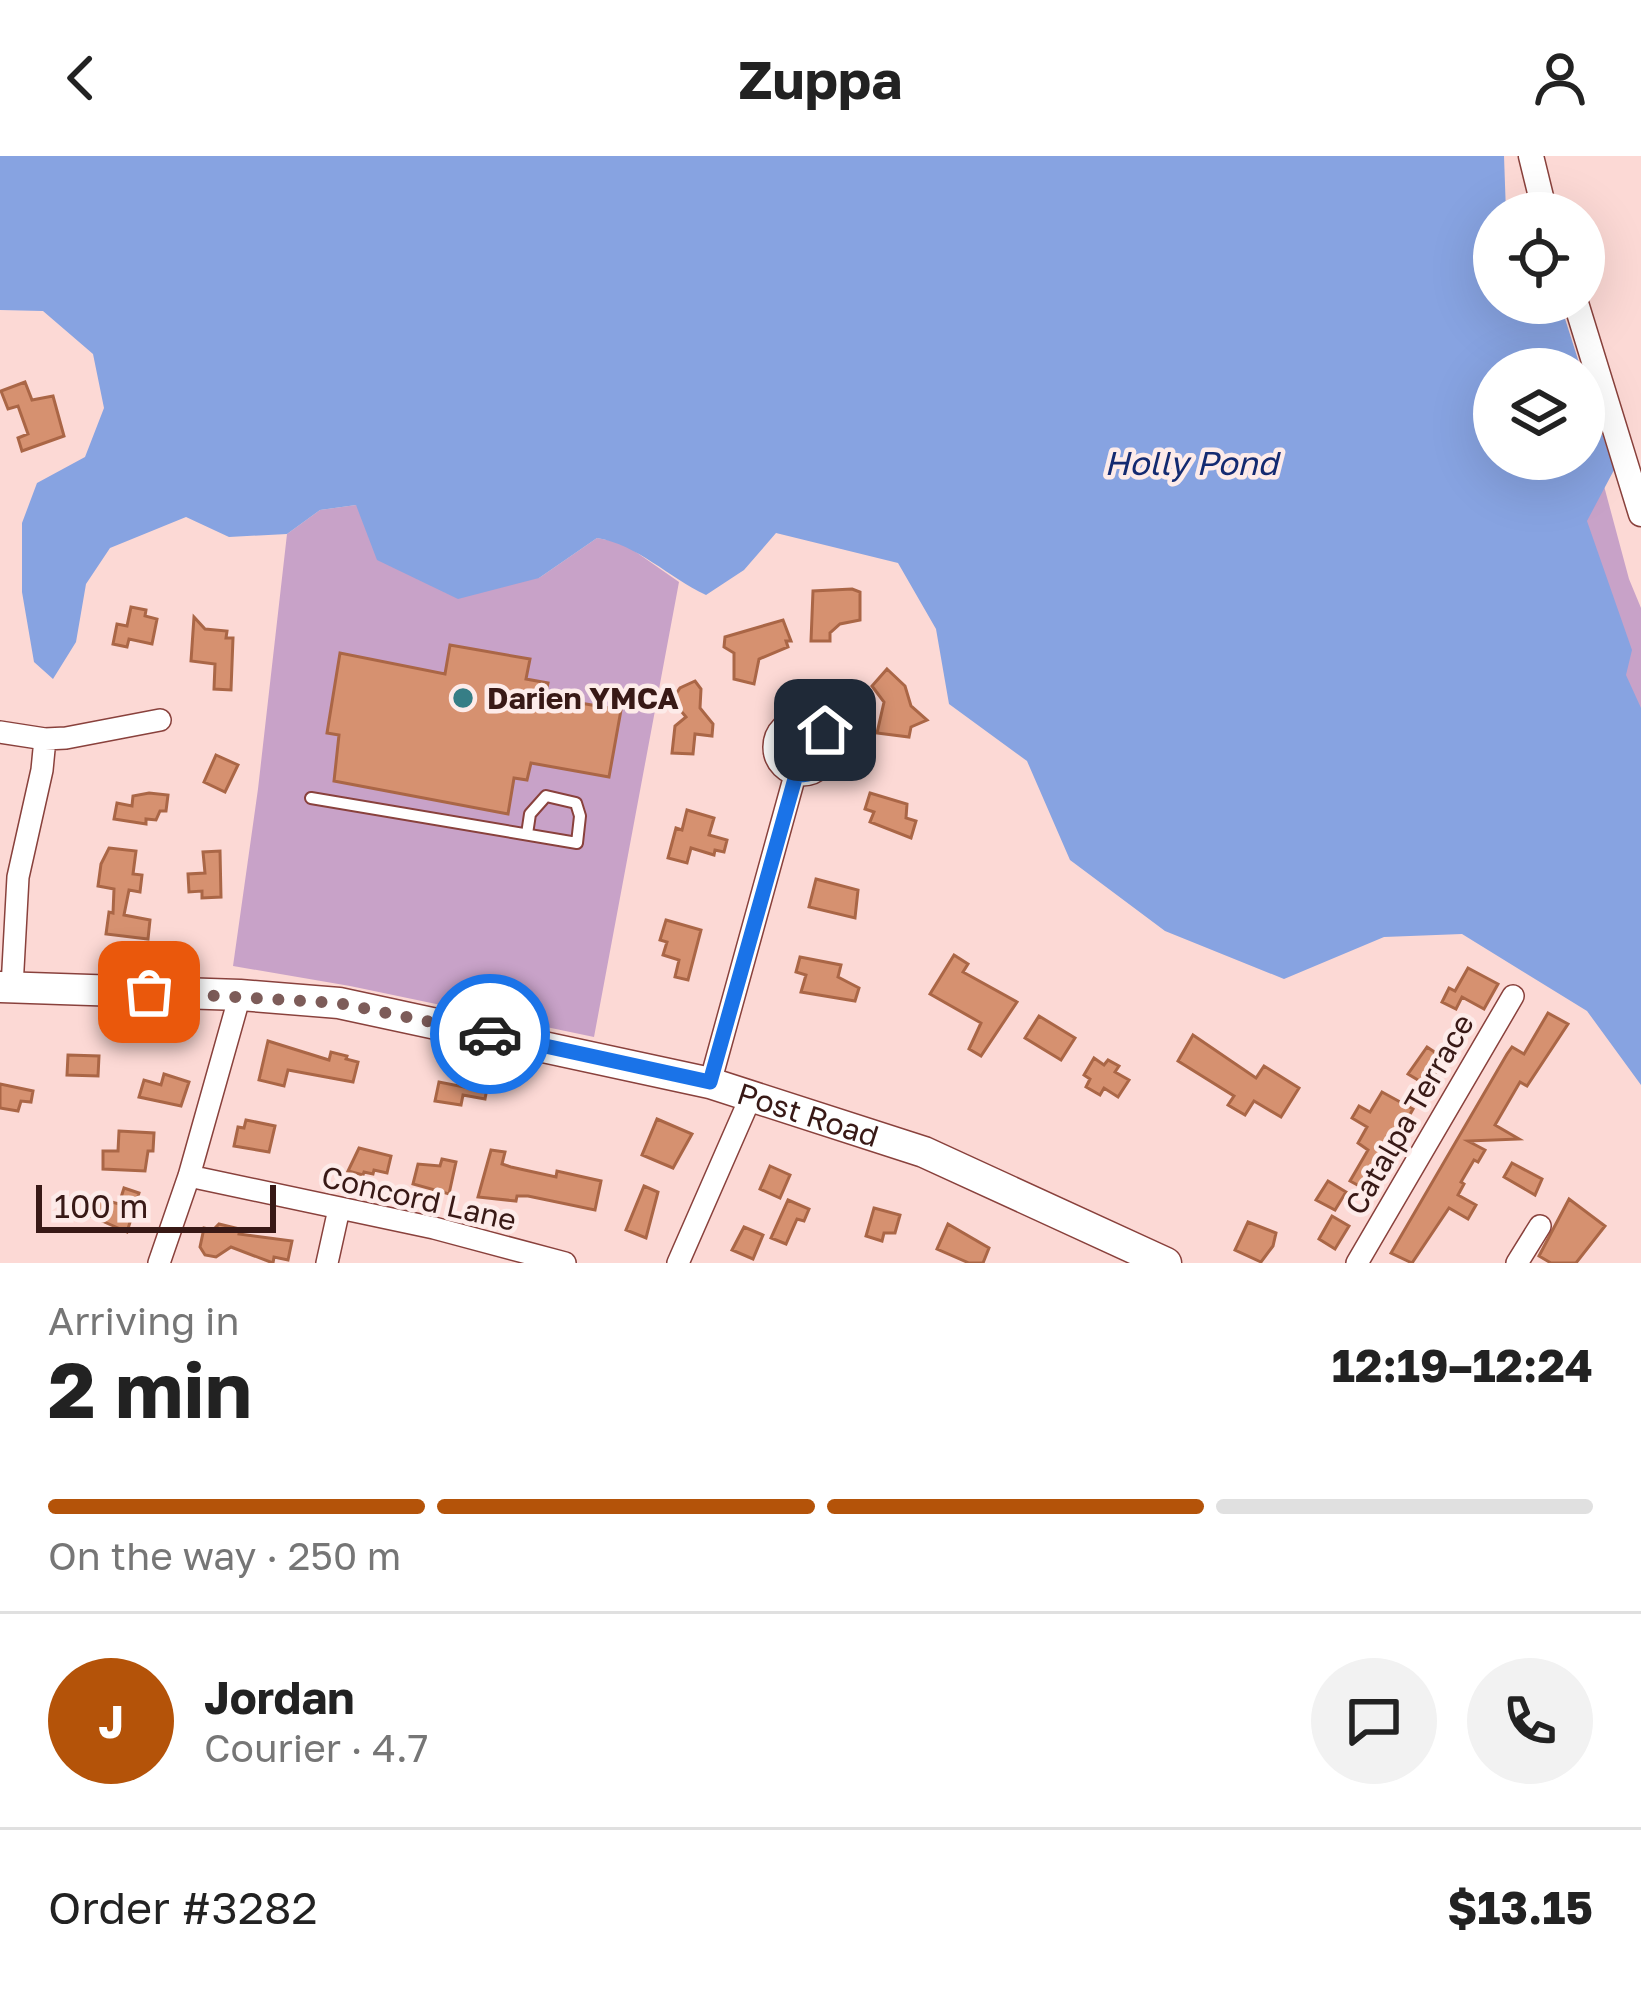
<!DOCTYPE html>
<html lang="en">
<head>
<meta charset="utf-8">
<style>
	body { margin:0; font-family:"Golos Text",sans-serif; background:#f2f2f2; color:#222; height:100vh; display:flex; flex-direction:column; font-size:45px; white-space:nowrap }
	* { box-sizing:border-box; margin:0 }
	p { font-size:39px; color:#767676 }
	.icon { flex:none; width:66px; height:66px; fill:none; stroke:currentColor; stroke-width:2; stroke-linecap:round; stroke-linejoin:round }
	.map { position:relative; height:1107px; overflow:hidden }
	.panel { display:flex; flex-direction:column; background:#fff; flex:1 }
	.panel>* { flex:none }
	.tools { position:absolute; left:1473px; top:36px; display:grid; gap:24px }
	.tools a { display:grid; place-items:center; width:132px; height:132px; border-radius:50%; background:#fff; box-shadow:0 12px 48px #0002; font-size:60px }
	.scale { position:absolute; left:36px; bottom:30px; width:240px; box-sizing:border-box; padding-left:12px; border:6px solid #381916; border-top:0; font-size:33px; line-height:42px; white-space:nowrap; color:#381916; -webkit-text-stroke:9px #fdebe9; paint-order:stroke }
	.pin { position:absolute; display:grid; place-items:center; width:102px; height:102px; color:#fff; margin:-51px; border-radius:24px; box-shadow:0 6px 18px #0006 }
	.courier { position:absolute; display:grid; place-items:center; width:120px; height:120px; margin:-60px; border:9px solid #1a73e8; border-radius:50%; background:#fff; color:#222; box-shadow:0 3px 15px #0007 }
	.summary em { font-style:normal; font-weight:700 }
	.summary div { display:flex; flex-direction:column-reverse }
	.summary { display:flex; align-items:center; justify-content:space-between; height:204px; padding:0 48px }
	h1 { font-size:78px; font-weight:700; line-height:90px }
	.bar { display:grid; grid-template-columns:repeat(4,1fr); gap:18px 12px; align-content:center; height:144px; padding:0 48px }
	.bar i { height:15px; border-radius:9px; background:#e0e0e0 }
	.bar .current { background:#b45309 }
	.bar p { grid-column:span 4 }
	.line { display:flex; align-items:center; gap:30px; padding:0 48px; border-top:3px solid #e0e0e0 }
	.line div { flex:1 }
	.round { display:grid; place-items:center; flex:none; width:126px; height:126px; border-radius:63px; background:#f2f2f2 }
	header { display:flex; justify-content:space-between; align-items:center; height:156px; padding:0 48px; background:#fff; font-size:54px; font-weight:700 }
	.map>svg:first-child { display:block }
	.park { fill:#c8a2c8 }
	.water { fill:#87a3e1 }
	.building { fill:#d69170; stroke:#aa6646; stroke-width:3 }
	.lines { fill:none; stroke-linecap:round; stroke-linejoin:round }
	.service-casing { stroke:#89413c; stroke-width:14 }
	.minor-casing { stroke:#89413c; stroke-width:24 }
	.tertiary-casing { stroke:#89413c; stroke-width:27 }
	.primary-casing { stroke:#89413c; stroke-width:33 }
	.service { stroke:#fff; stroke-width:10 }
	.minor { stroke:#fff; stroke-width:21 }
	.tertiary { stroke:#fff; stroke-width:24 }
	.primary { stroke:#fff; stroke-width:30 }
	.done { stroke:#7d5c59; stroke-width:12; stroke-dasharray:0 21.6 }
	.route { stroke:#1a73e8; stroke-width:15 }
	.poi-dot { fill:#367e86; stroke:#fdebe9; stroke-width:4.5 }
	.labels { text-anchor:middle; dominant-baseline:central; stroke-width:9; stroke-linejoin:round; paint-order:stroke }
	.poi-label { font-size:30px; font-weight:bold; fill:#381916; stroke:#fdebe9; text-anchor:start }
	.street-label { font-size:30px; fill:#381916; stroke:#fdebe9 }
	.water-label { font-size:33px; font-style:italic; fill:#132a71; stroke:#fdebe9 }
</style>
</head>
<body>
<header><svg class="icon" aria-label="back" viewBox="0 0 24 24"><path d="M15 5l-7 7 7 7"/></svg>Zuppa<svg class="icon" aria-label="person" viewBox="0 0 24 24"><circle cx="12" cy="8" r="4"/><path d="M4 21q1-7 8-7t8 7"/></svg></header>
<div class="map">
<svg width="1641" height="1107" viewBox="0 0 1641 1107">
	<rect width="100%" height="100%" fill="#fcd9d5"/>
	<path class="park" d="M 1593,289 L 1629,423 L 1641,452 L 1641,584 L 1570,394 Z
		M 356,349 L 539,422 L 597,382 L 623,387 L 679,426 L 594,881 L 350,830 L 233,810 L 258,633 L 287,378 L 320,354 Z"/>
	<path class="water" d="M 0,0 L 1504,0 L 1506,57 L 1494,57 L 1494,147 L 1560,147 L 1581,213 L 1494,213 L 1494,303 L 1584,303 L 1584,222 L 1614,314 L 1587,365 L 1632,494 L 1626,519 L 1641,552 L 1641,929 L 1587,855 L 1462,778 L 1384,781 L 1284,823 L 1165,775 L 1070,704 L 1027,605 L 949,548 L 936,473 L 898,407 L 776,377 L 744,414 L 706,439 C 668,421 638,389 597,382 L 539,422 L 458,443 L 377,404 L 356,349 L 320,354 L 287,378 L 229,381 L 186,361 L 110,392 L 86,428 L 76,486 L 53,523 L 34,506 L 22,436 L 22,367 L 37,327 L 85,301 L 104,252 L 93,198 L 43,155 L 0,154 Z"/>
	<path class="building" d="M 25,226 L 32,244 L 53,240 L 64,280 L 22,295 L 18,282 L 28,278 L 18,250 L 8,253 L 1,235 Z
		M 852,433 L 860,436 L 860,464 L 840,468 L 830,477 L 830,485 L 811,485 L 813,435 Z
		M 131,451 L 146,454 L 145,460 L 157,463 L 152,488 L 129,483 L 127,491 L 113,488 L 117,468 L 127,470 Z
		M 194,461 L 205,473 L 227,475 L 226,482 L 233,482 L 231,534 L 214,533 L 215,508 L 191,505 Z
		M 783,464 L 791,485 L 786,485 L 788,491 L 759,503 L 754,528 L 734,523 L 734,497 L 724,491 L 725,481 Z
		M 450,489 L 530,503 L 526,523 L 548,527 L 545,541 L 621,554 L 609,621 L 531,607 L 527,624 L 514,622 L 508,658 L 334,625 L 339,579 L 327,577 L 340,497 L 445,518 Z
		M 887,513 L 905,530 L 911,550 L 927,564 L 911,571 L 909,581 L 877,577 L 884,546 L 872,530 Z
		M 695,525 L 701,533 L 700,552 L 713,568 L 712,580 L 695,578 L 693,598 L 672,597 L 675,570 L 686,561 L 672,544 L 680,532 Z
		M 216,599 L 238,609 L 225,636 L 204,626 Z
		M 149,637 L 168,639 L 166,655 L 160,655 L 156,664 L 146,663 L 146,668 L 114,663 L 117,647 L 132,650 L 133,640 Z
		M 870,637 L 907,648 L 906,662 L 916,665 L 911,682 L 870,666 L 874,656 L 865,653 Z
		M 687,654 L 714,662 L 709,679 L 727,684 L 724,696 L 715,694 L 714,699 L 691,692 L 687,707 L 668,702 L 676,672 L 682,674 Z
		M 109,692 L 136,695 L 133,718 L 142,719 L 140,736 L 129,734 L 124,759 L 150,764 L 148,783 L 106,778 L 109,756 L 113,757 L 114,733 L 98,730 L 101,708 Z
		M 220,695 L 221,741 L 202,742 L 202,735 L 189,736 L 188,718 L 205,717 L 203,696 Z
		M 816,723 L 858,734 L 855,762 L 809,751 Z
		M 666,764 L 701,774 L 688,824 L 675,821 L 679,804 L 663,799 L 667,786 L 660,784 Z
		M 954,799 L 968,808 L 963,816 L 1017,846 L 981,900 L 969,893 L 981,867 L 930,838 Z
		M 800,801 L 841,809 L 838,821 L 859,832 L 855,845 L 801,836 L 806,819 L 796,816 Z
		M 1468,812 L 1498,828 L 1484,853 L 1462,841 L 1456,853 L 1442,846 L 1449,832 L 1455,835 Z
		M 1548,857 L 1568,868 L 1527,930 L 1520,926 L 1495,969 L 1519,983 L 1468,985 L 1485,994 L 1478,1006 L 1474,1004 L 1461,1026 L 1464,1028 L 1458,1039 L 1476,1049 L 1468,1063 L 1449,1052 L 1412,1107 L 1391,1097 L 1507,898 L 1512,891 L 1524,898 Z
		M 1039,860 L 1075,882 L 1061,904 L 1025,882 Z
		M 1193,879 L 1256,922 L 1264,910 L 1299,932 L 1281,961 L 1254,945 L 1245,959 L 1228,949 L 1234,940 L 1178,905 Z
		M 268,885 L 329,904 L 331,896 L 347,900 L 346,903 L 358,906 L 353,926 L 288,914 L 284,930 L 259,924 Z
		M 1427,891 L 1445,903 L 1428,930 L 1408,918 Z
		M 68,899 L 99,900 L 98,920 L 67,919 Z
		M 1094,902 L 1104,909 L 1108,904 L 1119,910 L 1115,916 L 1129,924 L 1118,941 L 1104,932 L 1100,939 L 1086,931 L 1090,923 L 1084,919 Z
		M 164,918 L 189,926 L 181,950 L 139,941 L 144,924 L 161,929 Z
		M 465,923 L 488,927 L 485,943 L 463,939 L 461,949 L 435,945 L 439,926 L 464,931 Z
		M 0,928 L 33,935 L 31,946 L 21,945 L 18,955 L 0,952 Z
		M 1382,936 L 1413,953 L 1395,985 L 1399,989 L 1390,1005 L 1386,1003 L 1365,1033 L 1350,1025 L 1368,994 L 1358,987 L 1367,971 L 1352,962 L 1359,950 L 1370,956 Z
		M 657,963 L 692,978 L 673,1012 L 642,999 Z
		M 246,964 L 275,970 L 269,996 L 234,990 L 238,971 L 244,972 Z
		M 119,975 L 154,977 L 153,995 L 148,995 L 145,1015 L 103,1013 L 103,995 L 118,995 Z
		M 359,992 L 391,1000 L 387,1017 L 374,1014 L 373,1018 L 364,1016 L 363,1019 L 348,1015 Z
		M 491,994 L 505,996 L 502,1008 L 511,1011 L 556,1021 L 557,1015 L 601,1025 L 595,1054 L 528,1040 L 517,1040 L 516,1045 L 478,1041 Z
		M 442,1003 L 456,1006 L 449,1038 L 413,1028 L 418,1008 L 440,1010 Z
		M 1512,1007 L 1542,1023 L 1535,1039 L 1504,1021 Z
		M 770,1010 L 790,1019 L 780,1042 L 760,1033 Z
		M 1328,1025 L 1346,1036 L 1335,1054 L 1316,1044 Z
		M 644,1030 L 658,1036 L 646,1082 L 626,1074 Z
		M 124,1032 L 139,1037 L 127,1076 L 91,1060 L 97,1042 L 119,1048 Z
		M 1569,1043 L 1605,1070 L 1576,1107 L 1551,1107 L 1539,1100 Z
		M 788,1044 L 809,1053 L 804,1065 L 797,1063 L 786,1088 L 771,1082 Z
		M 874,1052 L 900,1059 L 895,1077 L 884,1077 L 882,1085 L 866,1080 Z
		M 1332,1060 L 1349,1070 L 1335,1093 L 1319,1083 Z
		M 1248,1066 L 1276,1077 L 1273,1090 L 1261,1106 L 1235,1094 Z
		M 219,1068 L 240,1073 L 239,1078 L 292,1085 L 288,1104 L 274,1101 L 273,1107 L 231,1091 L 216,1101 L 205,1099 L 200,1091 L 204,1072 L 213,1074 Z
		M 948,1068 L 989,1092 L 983,1107 L 969,1107 L 937,1093 Z
		M 744,1071 L 763,1079 L 753,1103 L 732,1094 Z"/>
	<g class="lines">
		<g class="service-casing">
			<path id="service" d="M 311,642 C 399,657 488,672 577,687 L 580,660 L 576,647 L 546,640 L 530,658 L 527,678"/>
		</g>
		<g class="minor-casing">
			<path id="minor" d="M774 591a28 28 0 1 1 56 0a28 28 0 1 1-56 0Z
				M 0,576 L 45,583
				M 12,831 L 18,721 L 42,614 L 45,583 L 66,582 L 160,564
				M 710,927 L 795,619
				M 189,1020 L 434,1072 L 565,1107
				M 159,1107 L 189,1020 L 240,839
				M 327,1107 L 339,1053
				M 678,1107 L 752,938
				M 1357,1107 L 1513,840
				M 1517,1107 L 1540,1070"/>
		</g>
		<g class="tertiary-casing">
			<path id="tertiary" d="M 1531,0 L 1545,57
				M 1576,147 L 1641,358"/>
		</g>
		<g class="primary-casing">
			<g id="primary">
				<path id="s1" d="M 0,831 L 240,839 L 339,847 L 710,927 L 924,996 L 1166,1107"/>
			</g>
		</g>
		<use href="#service" class="service"/>
		<use href="#minor" class="minor"/>
		<use href="#tertiary" class="tertiary"/>
		<use href="#primary" class="primary"/>
	</g>
	<g class="lines">
		<path class="done" d="M 149,836 L 338,847 L 490,878"/>
		<path class="route" d="M 490,878 L 710,926 L 796,619 C 824,620 836,599 825,574"/>
	</g>
	<circle class="poi-dot" cx="463" cy="542" r="12"/>
	<g class="labels">
		<g class="poi-label">
			<text x="487" y="542">Darien YMCA</text>
		</g>
		<g class="street-label">
			<text stroke="none"><textPath href="#s1" startOffset="822">Post Road</textPath></text>
			<text transform="translate(1409 958) rotate(-60)">Catalpa Terrace</text>
			<text transform="translate(419 1042) rotate(13)">Concord Lane</text>
		</g>
		<g class="water-label">
			<text x="1191" y="306">Holly Pond</text>
		</g>
	</g>
</svg>
<div class="tools">
<a><svg class="icon" aria-label="locate" viewBox="0 0 24 24"><circle cx="12" cy="12" r="6"/><path d="M12 2v4M12 18v4M2 12h4M18 12h4"/></svg></a>
<a><svg class="icon" aria-label="layers" viewBox="0 0 24 24"><path d="M12 4l9 5-9 5-9-5zM3 14l9 5 9-5"/></svg></a>
</div>
<div class="scale">100 m</div>
<div class="pin" style="left:149px;top:836px;background:#ea580c"><svg class="icon" aria-label="bag" viewBox="0 0 24 24"><path d="M5 8h14l-1 12H6zM9 8a3 3 0 0 1 6 0"/></svg></div>
<div class="pin" style="left:825px;top:574px;background:#1f2937"><svg class="icon" aria-label="home" viewBox="0 0 24 24"><path d="M3 11l9-7 9 7M6 9v11h12V9"/></svg></div>
<div class="courier" style="left:490px;top:878px"><svg class="icon" aria-label="car" viewBox="0 0 24 24"><path d="M5 17H2v-5l4-1 3-4h7l3 4 3 1v5h-3M9 17h6M6 11h13"/><circle cx="7" cy="17" r="2"/><circle cx="17" cy="17" r="2"/></svg></div>
</div>
<section class="panel">
<div class="summary"><div><h1>2 min</h1><p>Arriving in</p></div><em>12:19–12:24</em></div>
<div class="bar"><i class="current"></i><i class="current"></i><i class="current"></i><i></i><p>On the way · 250 m</p></div>
<div class="line" style="height:216px"><b class="round" style="background:#b45309;color:#fff">J</b><div><b>Jordan</b><p>Courier · 4.7</p></div><a class="round"><svg class="icon" aria-label="chat" viewBox="0 0 24 24"><path d="M4 5h16v11H9l-5 4z"/></svg></a><a class="round"><svg class="icon" aria-label="phone" viewBox="0 0 24 24"><path d="M5 4h4l2 5-3 2q2 4 5 5l2-3 5 2v4C11 20 4 13 5 4z"/></svg></a></div>
<div class="line" style="height:156px"><div>Order #3282</div><b>$13.15</b></div>
</section>
</body>
</html>
